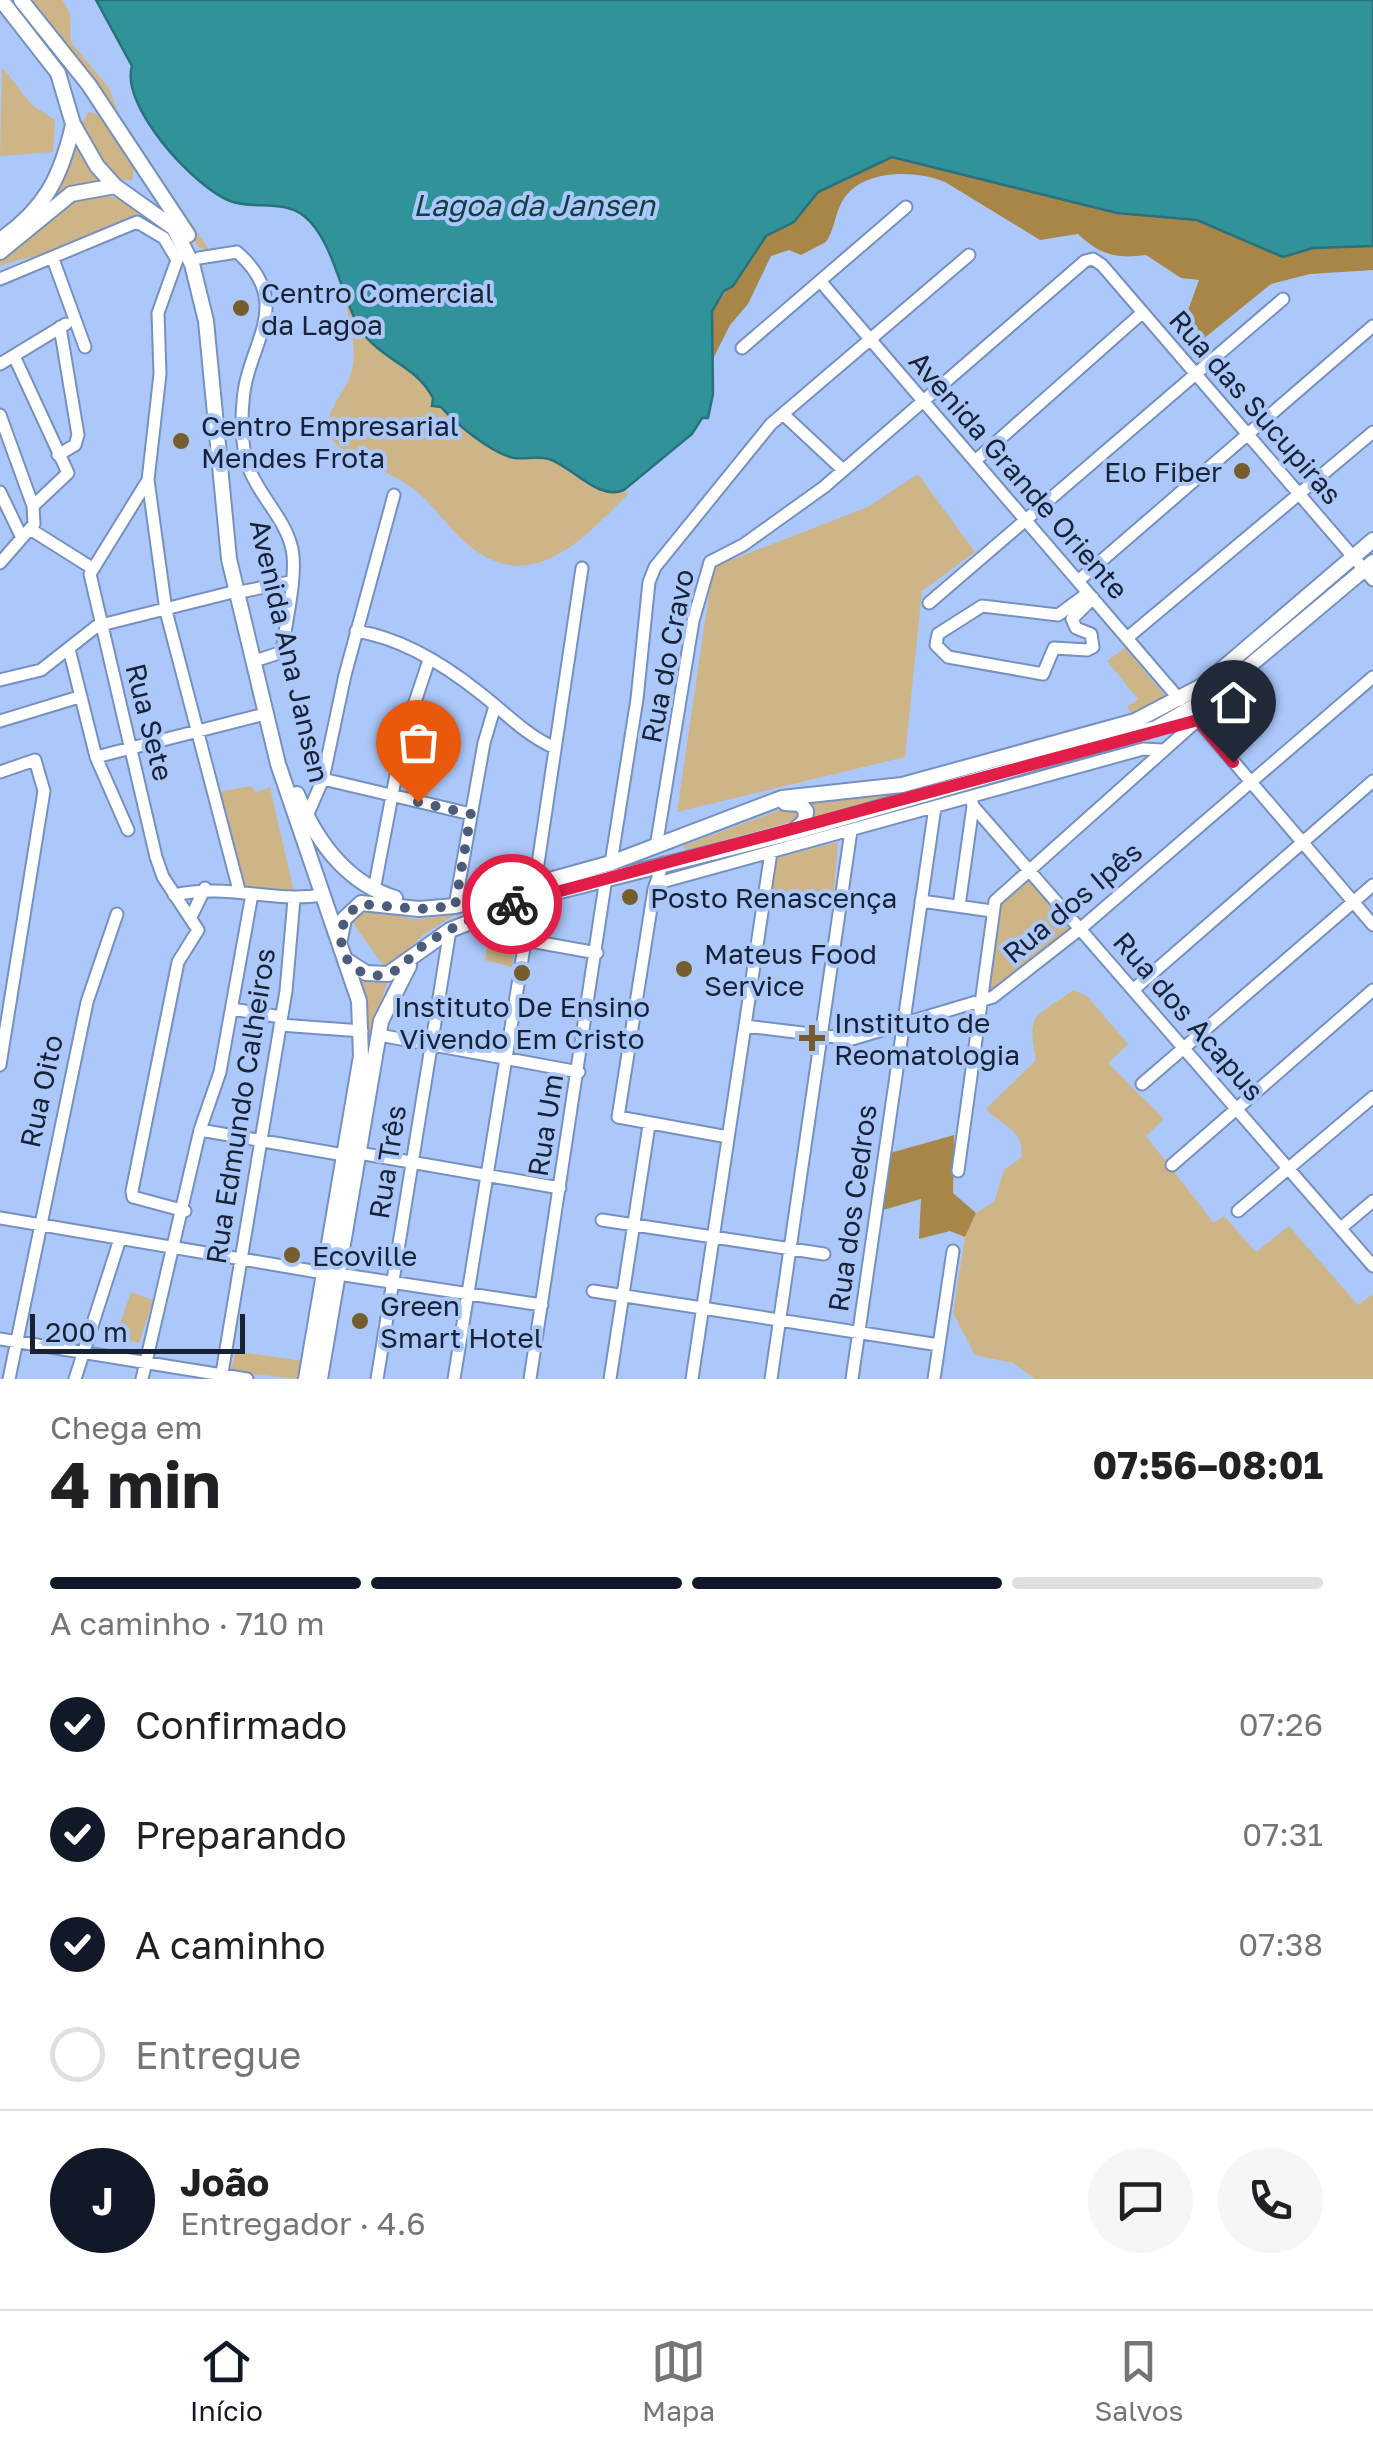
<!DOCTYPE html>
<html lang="pt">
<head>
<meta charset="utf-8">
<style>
	body { margin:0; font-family:"Golos Text",sans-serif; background:#f6f6f6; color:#202124; height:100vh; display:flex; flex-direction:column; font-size:38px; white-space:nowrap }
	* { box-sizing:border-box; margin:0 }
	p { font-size:32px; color:#757577 }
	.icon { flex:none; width:55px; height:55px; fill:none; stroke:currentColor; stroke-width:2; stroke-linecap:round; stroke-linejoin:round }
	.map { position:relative; height:1379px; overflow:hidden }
	.panel { display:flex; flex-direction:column; background:#fff; flex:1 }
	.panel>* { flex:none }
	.scale { position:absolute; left:30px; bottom:25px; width:215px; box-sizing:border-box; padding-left:10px; border:5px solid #182235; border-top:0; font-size:28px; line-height:35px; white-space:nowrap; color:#182235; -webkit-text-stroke:8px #acc8fa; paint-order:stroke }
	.pin { position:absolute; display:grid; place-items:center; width:85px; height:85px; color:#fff; margin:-102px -42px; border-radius:50% 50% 50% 0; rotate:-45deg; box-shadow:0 0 10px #0007 }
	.pin .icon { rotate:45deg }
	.courier { position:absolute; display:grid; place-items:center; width:100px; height:100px; margin:-50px; border:8px solid #e11d48; border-radius:50%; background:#fff; color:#222; box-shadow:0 2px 12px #0007 }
	.summary em { font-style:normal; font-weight:700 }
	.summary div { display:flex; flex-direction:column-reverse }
	.summary { display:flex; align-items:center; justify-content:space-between; height:170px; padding:0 50px }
	h1 { font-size:65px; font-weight:700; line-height:75px }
	.bar { display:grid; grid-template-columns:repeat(4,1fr); gap:15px 10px; align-content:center; height:120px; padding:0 50px }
	.bar i { height:12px; border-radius:8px; background:#e0e0e0 }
	.bar .selected { background:#111827 }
	.bar p { grid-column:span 4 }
	.line { display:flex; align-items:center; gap:25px; padding:0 50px; border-top:2px solid #e0e0e0 }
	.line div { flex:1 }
	.round { display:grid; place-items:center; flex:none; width:105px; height:105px; border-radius:52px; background:#f6f6f6 }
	ol { padding:0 50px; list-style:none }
	li { display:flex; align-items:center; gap:30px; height:110px }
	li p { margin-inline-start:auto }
	li .icon { padding:10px; border-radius:50%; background:#111827; color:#fff; stroke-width:4 }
	li:last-child { color:#757577 }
	li i { width:55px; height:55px; border:5px solid #e0e0e0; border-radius:50% }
	.dock { display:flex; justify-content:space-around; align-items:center; height:140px; border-top:2px solid #e0e0e0; background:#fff; font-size:28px; color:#757577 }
	.dock a { display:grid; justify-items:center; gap:5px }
	.dock .selected { color:#111827 }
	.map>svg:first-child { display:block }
	.green { fill:#ceb587 }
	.forest { fill:#a78648 }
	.water { fill:#30939a; stroke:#29717c; stroke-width:2.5 }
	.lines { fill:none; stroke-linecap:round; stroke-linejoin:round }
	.minor-casing { stroke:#7690c0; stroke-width:15 }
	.major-casing { stroke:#7690c0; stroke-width:18 }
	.minor { stroke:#fff; stroke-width:11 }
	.major { stroke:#fff; stroke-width:14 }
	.done { stroke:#4c5c7a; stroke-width:10; stroke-dasharray:0 18 }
	.route { stroke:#e11d48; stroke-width:12 }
	.poi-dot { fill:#765d2e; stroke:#acc8fa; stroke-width:4 }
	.labels { text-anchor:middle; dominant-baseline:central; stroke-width:8; stroke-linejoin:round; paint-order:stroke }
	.poi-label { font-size:28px; fill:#182235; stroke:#acc8fa; text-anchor:start }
	.street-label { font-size:28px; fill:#182235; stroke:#acc8fa }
	.water-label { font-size:30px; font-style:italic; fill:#133f43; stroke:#acc8fa }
</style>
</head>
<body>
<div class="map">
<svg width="1373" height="1379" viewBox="0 0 1373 1379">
	<rect width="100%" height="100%" fill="#acc8fa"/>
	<path class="green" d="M 30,0 L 62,0 C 75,15 69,24 71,42 L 109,88 L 119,114 L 210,251 L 198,247 L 97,87 Z
		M 2,67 L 32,105 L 55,120 L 53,152 L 0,156 Z
		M 89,112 L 104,116 L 135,166 L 132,180 L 116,180 L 101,163 L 80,125 Z
		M 73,139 L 106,183 L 73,188 L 54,201 Z
		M 102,193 L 142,208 L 139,214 C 114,246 37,252 0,266 L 0,258 L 73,199 Z
		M 341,282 L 369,340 L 405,365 L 459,427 L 508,457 L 550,459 L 592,486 L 629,493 C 585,537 532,599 467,544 C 447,527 434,505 414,489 C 388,469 349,462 329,437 C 322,411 346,394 352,370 C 358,342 346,309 341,282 Z
		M 918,474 L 975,552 L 922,591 L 905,757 L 677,812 L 713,567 L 868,507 Z
		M 1344,574 L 1349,580 L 1207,696 L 1150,725 L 816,821 L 810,798 C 946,787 1104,748 1222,677 C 1266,651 1305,607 1344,574 Z
		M 1125,648 L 1169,700 L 1133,715 L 1127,707 L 1138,699 L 1107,661 Z
		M 251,786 L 256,792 L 270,787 L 294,892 L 245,887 L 219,792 Z
		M 785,808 L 798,812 L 798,820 L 685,851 L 683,846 Z
		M 838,842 L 833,900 L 770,891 L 775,858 Z
		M 1027,879 L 1071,928 L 989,991 L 1002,901 Z
		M 468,906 L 423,935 L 390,966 L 383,965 L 352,922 C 370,898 396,920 420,919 C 436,918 453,911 468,906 Z
		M 520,913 L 512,967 L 485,960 L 491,921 Z
		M 357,976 L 369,981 L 388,980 L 369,1040 Z
		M 1073,990 L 1087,996 L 1128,1044 L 1108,1063 L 1164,1119 L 1146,1136 L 1214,1223 L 1224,1216 L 1256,1252 L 1289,1226 L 1358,1305 L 1373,1294 L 1373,1379 L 1035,1379 L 1013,1363 L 975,1355 L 953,1313 L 965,1237 L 976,1213 L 994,1202 L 1004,1170 L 1021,1158 C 1025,1129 1004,1128 986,1109 L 1036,1060 C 1026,1010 1036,1018 1073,990 Z
		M 131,1292 L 153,1300 L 139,1343 L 116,1336 Z
		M 235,1351 L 302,1361 L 299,1379 L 231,1372 Z"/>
	<path class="forest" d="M 892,157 L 1117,213 L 1197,220 L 1283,257 L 1313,248 L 1373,246 L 1373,270 L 1310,274 L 1271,284 L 1202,340 L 1188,333 L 1187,313 L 1199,280 L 1181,278 L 1146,255 C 1116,259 1100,255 1078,234 L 1040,240 L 945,182 C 912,169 856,169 840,206 C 834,219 834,230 826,242 L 801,255 L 789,250 L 771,256 L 748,304 L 730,325 L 712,361 L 712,311 L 766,236 L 795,222 L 818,192 Z
		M 954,1135 L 953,1193 L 976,1213 L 965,1237 L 950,1231 L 919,1239 L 921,1199 L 883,1210 L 890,1153 Z"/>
	<path class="water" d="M 96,0 L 1373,0 L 1373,246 L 1313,248 L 1283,257 L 1197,220 L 1117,213 L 892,157 L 818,192 L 794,222 L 766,236 L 733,286 L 724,291 L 712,311 L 713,394 L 708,418 L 702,418 L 692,434 L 624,490 C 598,501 573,467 549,459 C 536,455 522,461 510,457 C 488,450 456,424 441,407 L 432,406 L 433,398 C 417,367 386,361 366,337 C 342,308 336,241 304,216 C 283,199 253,210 230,201 C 193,186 120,106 132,66 Z"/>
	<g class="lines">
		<g class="minor-casing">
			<path id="minor" d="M 199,258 L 237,252 C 297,305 246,344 243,402 C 241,420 242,446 247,463 C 256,492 283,516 291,545 C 299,571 285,625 282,652 L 261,659
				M 53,259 L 85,347
				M 0,279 L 137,222 L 164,238 L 177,260 L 158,313 L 160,374 L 148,480 L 90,574 L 156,857 L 163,877 L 198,930 L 178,962 L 132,1191 L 133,1197 L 185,1211
				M 821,282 L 1180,700
				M 742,348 L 906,207
				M 0,364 L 66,324
				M 783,414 L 843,470
				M 0,415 L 33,506
				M 58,455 L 75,445 L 78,435 L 60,327
				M 975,461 L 1142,313
				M 148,480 L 166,611 L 239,890
				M 0,492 L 22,538
				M 30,529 L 92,568
				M 0,563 L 34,524 L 33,506 L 68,473 L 14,356
				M 1078,581 L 1373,326
				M 245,591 L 290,582
				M 1088,593 L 1058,615 L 982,606 L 938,634 L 936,645 L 948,657 L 1043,674 L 1054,648 L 1087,650 L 1093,647 L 1091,634 L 1076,628 L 1072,619 L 1093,598
				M 929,603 L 1283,299
				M 356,631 C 401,638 445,665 480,693 C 506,713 524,734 555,748
				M 1127,638 L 1373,432
				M 69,649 L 96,757 L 128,830
				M 0,680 L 41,670 L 97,626 L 237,591
				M 0,721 L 79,697
				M 96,757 L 265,714
				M 0,772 L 35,760 L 44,791 L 0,1065
				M 323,779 L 471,814
				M 971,798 L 973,806 L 1373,1266
				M 307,816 L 323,779 L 345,675 L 394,495
				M 656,847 L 693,621 L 710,562 L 743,545 L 824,487 L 1085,261 L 1093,259 L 1102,265 L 1373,580
				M 611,863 L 637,699 L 649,582 L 655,567 L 771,424 L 969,255
				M 663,863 L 654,889 L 618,1117 L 728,1137
				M 658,883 L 1143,749 L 1163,750
				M 535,884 L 582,568
				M 374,890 L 403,738 L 429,660
				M 174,895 C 230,883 269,903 323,895
				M 921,901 L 992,911
				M 455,906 L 484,743 L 495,706
				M 959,906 L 973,806
				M 191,917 L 205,888
				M 525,940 L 597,953
				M 1133,990 L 1373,781
				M 232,1009 L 281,1017
				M 280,1025 L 362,1031
				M 746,1026 L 852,1039 L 993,997 L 1080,929 L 1373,677
				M 379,1035 L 579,1072
				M 1142,1084 L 1373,885
				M 200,1130 L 344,1155
				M 359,1153 L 560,1188
				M 1172,1165 L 1373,990
				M 958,1171 L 995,901 L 1198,720 L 1373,925
				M 1238,1211 L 1373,1097
				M 0,1218 L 324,1273
				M 602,1220 L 824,1254
				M 1341,1228 L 1373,1201
				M 338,1274 L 542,1305
				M 593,1291 L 939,1345
				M 0,1339 L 247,1379
				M 9,1379 L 87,1002 L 117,914
				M 75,1379 L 120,1239
				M 142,1379 L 200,1130 L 220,1072 L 252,894
				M 221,1379 L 286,991 L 294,899
				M 377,1379 L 450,930
				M 454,1379 L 532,898
				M 530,1379 L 606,878
				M 610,1379 L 649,1125
				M 692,1379 L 771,852
				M 771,1379 L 851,831
				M 852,1379 L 935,807
				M 934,1379 L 953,1251"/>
		</g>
		<g class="major-casing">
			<path id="major" d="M 1,0 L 58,73 L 73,124 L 97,166 L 115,186 L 174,228 L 192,264 L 206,321 L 229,559 L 278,764 L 359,1001 L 361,1056 L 306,1379
				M 21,0 L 89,85 L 188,235
				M 0,240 C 45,209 61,177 73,125
				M 0,252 L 71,194 L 115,186
				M 297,794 C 316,841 345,882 395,898
				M 785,803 L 800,804 L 806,811 L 805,821 L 795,830
				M 340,939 L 344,919 L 361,903 L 419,909 L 455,906 L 611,863 L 782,798 L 902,785 L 1135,721 L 1202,686 L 1373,540
				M 349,962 L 366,973 L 388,974 L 450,930 L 532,898 L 795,832 L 1156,728 L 1217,693 L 1373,562
				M 320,1379 L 381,1021 L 409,966"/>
		</g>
		<use href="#minor" class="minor"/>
		<use href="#major" class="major"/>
	</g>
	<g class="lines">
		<path class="done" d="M 418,802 L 471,814 L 455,906 L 419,909 L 361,904 C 325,924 341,982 384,975 C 402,972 412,952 427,943 C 453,926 482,914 512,904"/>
		<path class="route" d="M 512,904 L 1198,720 L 1233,762"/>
	</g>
	<g class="poi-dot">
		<circle cx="241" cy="308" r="10"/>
		<circle cx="181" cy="441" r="10"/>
		<circle cx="1242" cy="471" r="10"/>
		<circle cx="630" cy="897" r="10"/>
		<circle cx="684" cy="969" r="10"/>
		<circle cx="522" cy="973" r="10"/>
		<path d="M807 1023h10v10h10v10h-10v10h-10v-10h-10v-10h10z"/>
		<circle cx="292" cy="1255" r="10"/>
		<circle cx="360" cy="1321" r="10"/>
	</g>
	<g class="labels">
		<g class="poi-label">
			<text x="261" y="292">Centro Comercial<tspan x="261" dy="32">da Lagoa</tspan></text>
			<text x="201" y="425">Centro Empresarial<tspan x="201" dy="32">Mendes Frota</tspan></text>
			<text x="1222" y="471" text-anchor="end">Elo Fiber</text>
			<text x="650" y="897">Posto Renascença</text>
			<text x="704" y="953">Mateus Food<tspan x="704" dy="32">Service</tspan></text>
			<text x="522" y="1006" text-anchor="middle">Instituto De Ensino<tspan x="522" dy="32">Vivendo Em Cristo</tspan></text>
			<text x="834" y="1022">Instituto de<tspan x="834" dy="32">Reomatologia</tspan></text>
			<text x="312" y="1255">Ecoville</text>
			<text x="380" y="1305">Green<tspan x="380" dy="32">Smart Hotel</tspan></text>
		</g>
		<g class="street-label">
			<text transform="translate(1256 407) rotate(49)">Rua das Sucupiras</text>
			<text transform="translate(1019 475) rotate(49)">Avenida Grande Oriente</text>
			<text transform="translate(290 651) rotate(77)">Avenida Ana Jansen</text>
			<text transform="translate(667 656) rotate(-79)">Rua do Cravo</text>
			<text transform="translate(150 722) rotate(76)">Rua Sete</text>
			<text transform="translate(1072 902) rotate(-40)">Rua dos Ipês</text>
			<text transform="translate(1189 1016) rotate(49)">Rua dos Acapus</text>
			<text transform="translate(41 1091) rotate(-78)">Rua Oito</text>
			<text transform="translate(240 1106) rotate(-81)">Rua Edmundo Calheiros</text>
			<text transform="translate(545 1125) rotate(-81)">Rua Um</text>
			<text transform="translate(387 1162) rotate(-81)">Rua Três</text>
			<text transform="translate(852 1208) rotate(-82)">Rua dos Cedros</text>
		</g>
		<g class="water-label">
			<text x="534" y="205">Lagoa da Jansen</text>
		</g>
	</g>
</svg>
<div class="scale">200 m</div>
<div class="pin" style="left:418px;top:802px;background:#ea580c"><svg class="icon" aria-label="bag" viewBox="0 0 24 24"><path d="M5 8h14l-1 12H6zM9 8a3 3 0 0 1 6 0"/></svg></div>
<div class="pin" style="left:1233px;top:762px;background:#1f2937"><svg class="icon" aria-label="home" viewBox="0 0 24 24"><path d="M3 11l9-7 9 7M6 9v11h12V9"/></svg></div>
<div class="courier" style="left:512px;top:904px"><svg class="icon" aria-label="bike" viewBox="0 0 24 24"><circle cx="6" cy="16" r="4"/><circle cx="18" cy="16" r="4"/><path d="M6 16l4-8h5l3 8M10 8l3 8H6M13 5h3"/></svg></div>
</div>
<section class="panel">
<div class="summary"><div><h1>4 min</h1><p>Chega em</p></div><em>07:56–08:01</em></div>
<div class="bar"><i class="selected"></i><i class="selected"></i><i class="selected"></i><i></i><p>A caminho · 710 m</p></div>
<ol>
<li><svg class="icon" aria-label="check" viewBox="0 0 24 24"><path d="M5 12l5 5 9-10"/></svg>Confirmado<p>07:26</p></li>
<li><svg class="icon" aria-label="check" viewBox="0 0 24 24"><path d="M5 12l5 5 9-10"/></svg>Preparando<p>07:31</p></li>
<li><svg class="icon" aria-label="check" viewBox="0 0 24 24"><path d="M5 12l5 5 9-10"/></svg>A caminho<p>07:38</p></li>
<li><i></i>Entregue</li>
</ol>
<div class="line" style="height:180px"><b class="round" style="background:#111827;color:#fff">J</b><div><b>João</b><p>Entregador · 4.6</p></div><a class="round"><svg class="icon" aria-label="chat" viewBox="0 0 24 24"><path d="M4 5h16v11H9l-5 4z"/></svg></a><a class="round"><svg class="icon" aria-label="phone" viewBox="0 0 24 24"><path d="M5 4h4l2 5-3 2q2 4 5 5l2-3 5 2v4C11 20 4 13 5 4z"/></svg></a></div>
</section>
<nav class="dock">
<a class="selected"><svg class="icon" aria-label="home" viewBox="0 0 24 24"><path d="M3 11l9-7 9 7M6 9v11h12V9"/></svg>Início</a>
<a><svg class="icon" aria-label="map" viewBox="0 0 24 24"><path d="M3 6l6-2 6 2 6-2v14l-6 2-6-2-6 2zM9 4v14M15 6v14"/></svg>Mapa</a>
<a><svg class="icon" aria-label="saved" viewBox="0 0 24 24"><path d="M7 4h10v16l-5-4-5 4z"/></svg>Salvos</a>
</nav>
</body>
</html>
